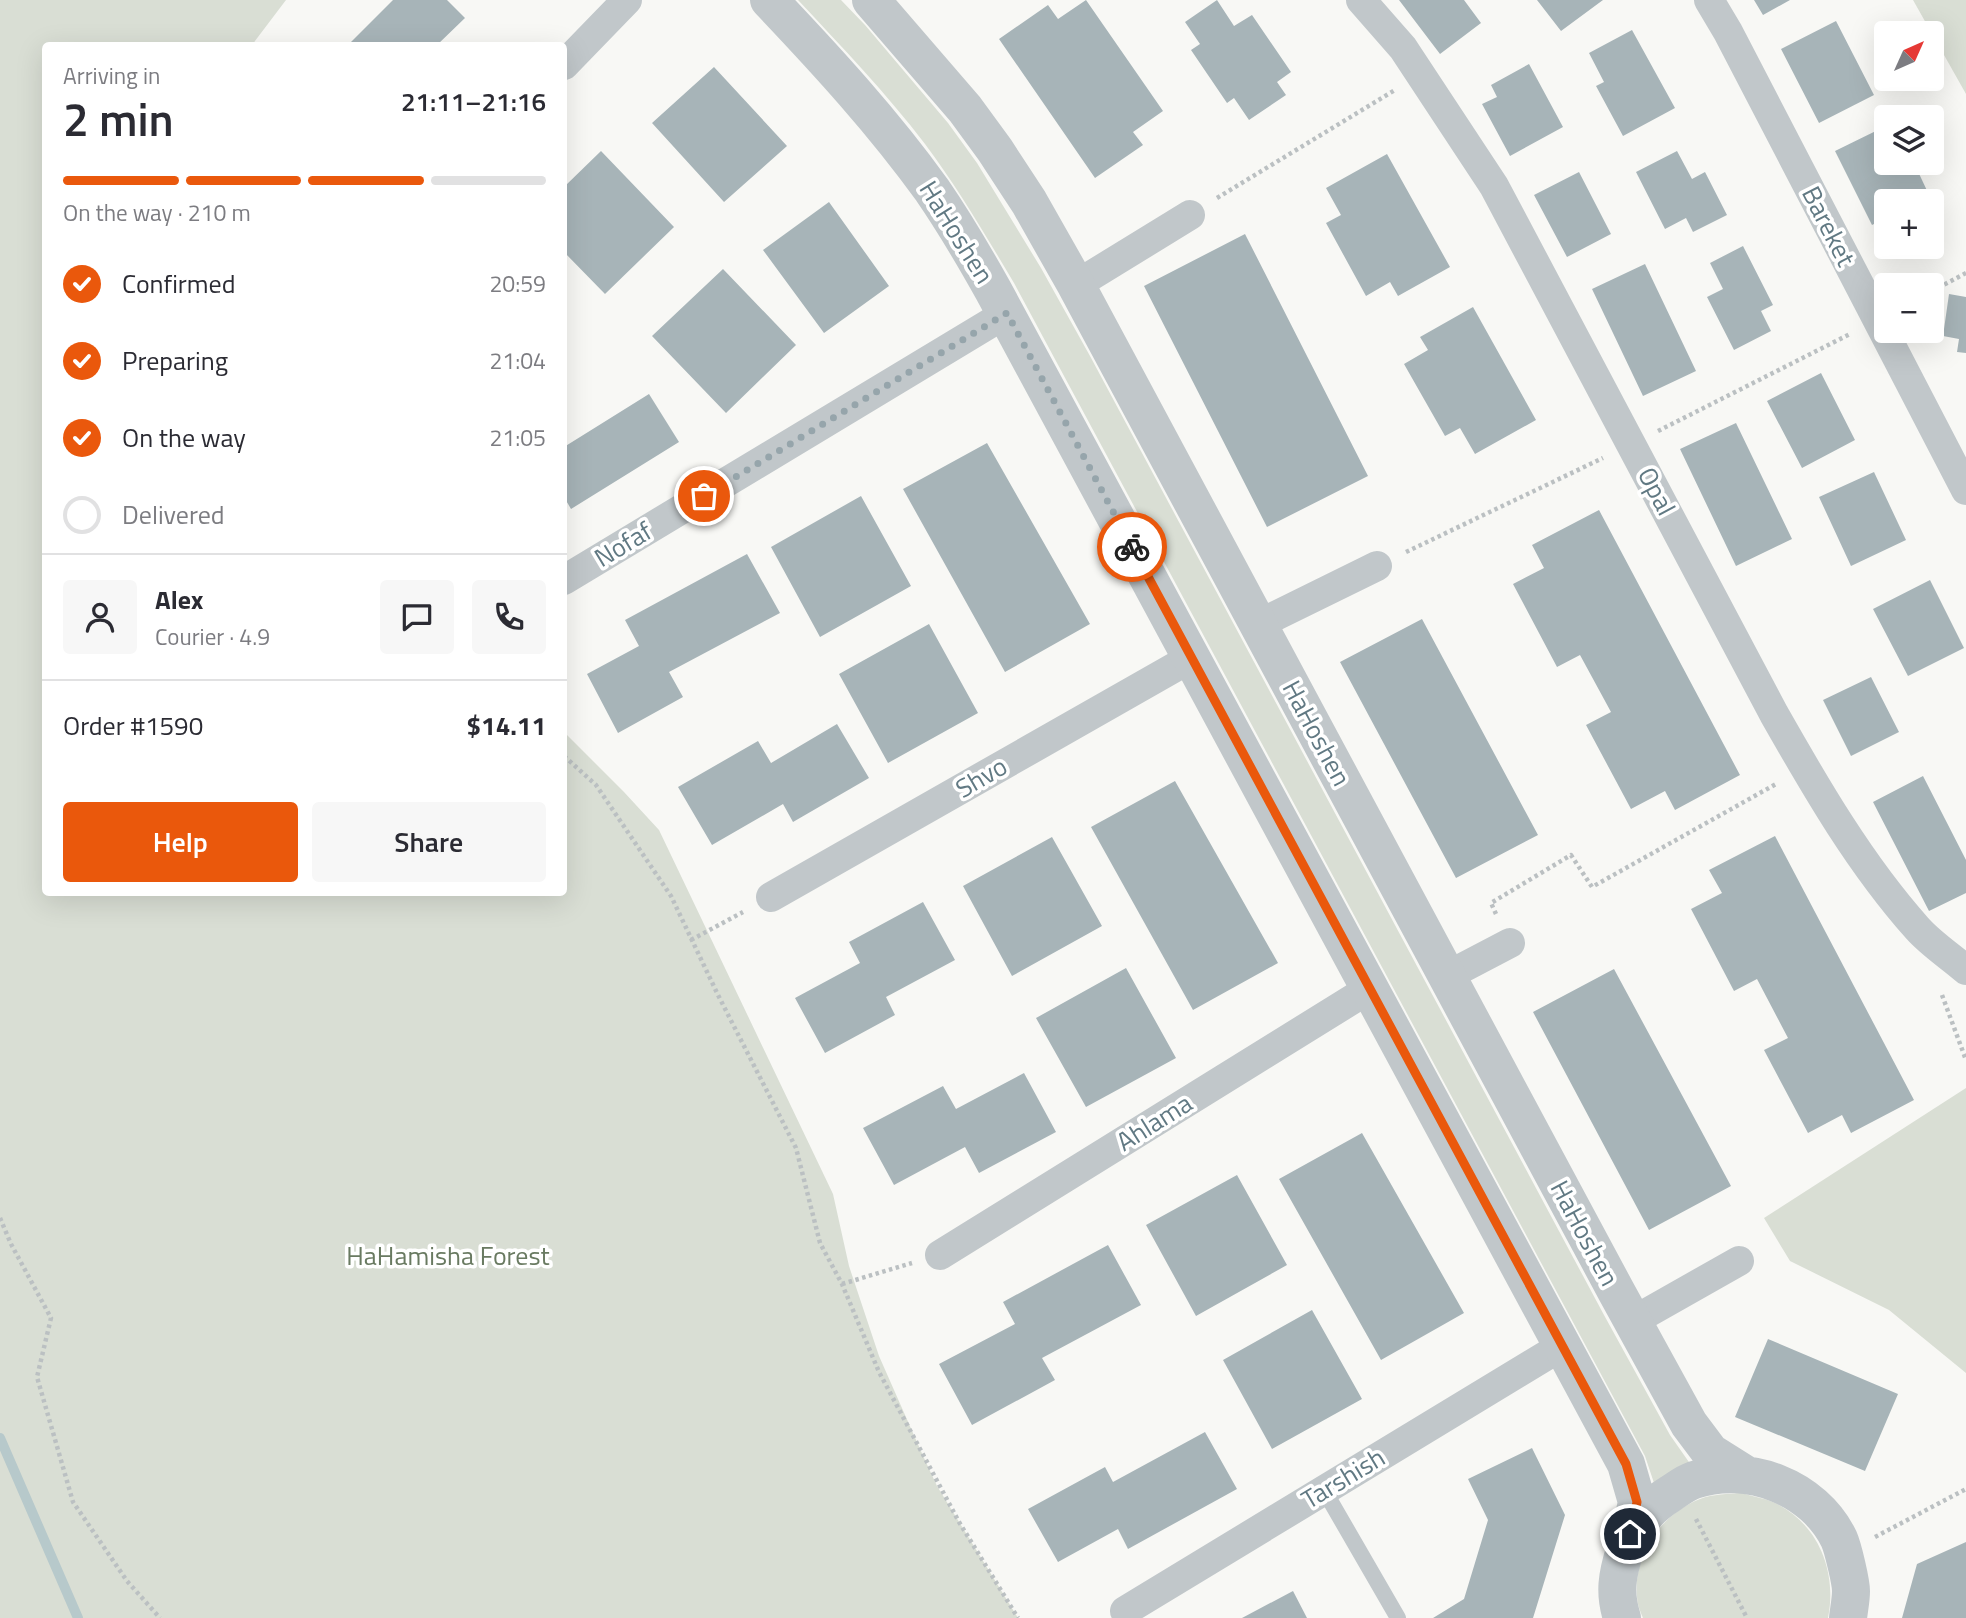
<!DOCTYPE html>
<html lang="en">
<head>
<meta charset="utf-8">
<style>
	body { margin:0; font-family:"Titillium Web",sans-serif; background:#f7f7f7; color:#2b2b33; height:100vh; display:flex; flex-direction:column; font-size:26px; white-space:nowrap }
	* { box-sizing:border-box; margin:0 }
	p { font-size:23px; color:#7c7c81 }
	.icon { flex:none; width:38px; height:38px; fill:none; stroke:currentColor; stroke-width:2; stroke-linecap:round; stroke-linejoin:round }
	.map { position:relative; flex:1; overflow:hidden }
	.panel { position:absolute; left:42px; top:42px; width:525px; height:854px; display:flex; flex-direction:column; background:#fff; border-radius:7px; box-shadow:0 7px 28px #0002 }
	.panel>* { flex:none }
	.needle { width:46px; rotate:45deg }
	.controls { position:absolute; left:1874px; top:21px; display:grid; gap:14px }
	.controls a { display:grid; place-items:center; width:70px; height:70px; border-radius:7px; background:#fff; box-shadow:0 7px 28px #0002; font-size:35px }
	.pin { position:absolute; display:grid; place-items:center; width:60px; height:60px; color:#fff; margin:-30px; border:4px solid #fff; border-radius:50%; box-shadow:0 2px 7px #0007 }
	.courier { position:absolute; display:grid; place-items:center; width:70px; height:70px; margin:-35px; border:5px solid #ea580c; border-radius:50%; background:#fff; color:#222; box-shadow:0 2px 9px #0007 }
	.overview em { font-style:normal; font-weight:600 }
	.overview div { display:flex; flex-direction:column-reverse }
	.overview { display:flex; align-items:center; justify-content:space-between; height:119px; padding:0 21px }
	h1 { font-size:46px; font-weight:600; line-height:52px }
	.bar { display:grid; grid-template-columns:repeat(4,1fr); gap:10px 7px; align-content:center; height:84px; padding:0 21px }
	.bar i { height:9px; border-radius:5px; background:#e1e1e2 }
	.bar .active { background:#ea580c }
	.bar p { grid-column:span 4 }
	.line { display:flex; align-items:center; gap:18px; padding:0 21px; border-top:2px solid #e1e1e2 }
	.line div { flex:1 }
	.round { display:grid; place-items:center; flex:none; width:74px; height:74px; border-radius:7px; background:#f7f7f7 }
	ol { padding:0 21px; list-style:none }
	li { display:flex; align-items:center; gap:21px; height:77px }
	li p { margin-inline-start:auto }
	li .icon { padding:7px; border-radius:50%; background:#ea580c; color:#fff; stroke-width:4 }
	li:last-child { color:#7c7c81 }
	li i { width:38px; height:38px; border:4px solid #e1e1e2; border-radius:50% }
	.button { display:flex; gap:14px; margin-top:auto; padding:14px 21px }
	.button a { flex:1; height:80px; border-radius:7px; background:#ea580c; color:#fff; font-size:28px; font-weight:600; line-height:80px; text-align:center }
	.button a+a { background:#f7f7f7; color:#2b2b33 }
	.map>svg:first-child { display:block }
	.green { fill:#d9ded4 }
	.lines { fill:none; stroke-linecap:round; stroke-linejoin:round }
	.stream { stroke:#b7c9cb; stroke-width:10 }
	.building { fill:#a7b4b8 }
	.path { stroke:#bbc0c2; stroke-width:4.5; stroke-dasharray:3.5 3.5; stroke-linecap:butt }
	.service { stroke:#c1c7ca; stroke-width:16 }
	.minor { stroke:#c1c7ca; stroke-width:30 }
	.tertiary { stroke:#c1c7ca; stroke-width:38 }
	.done { stroke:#96a5ab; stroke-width:7; stroke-dasharray:0 12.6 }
	.route { stroke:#ea580c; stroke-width:9 }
	.labels { text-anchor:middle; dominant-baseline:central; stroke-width:7; stroke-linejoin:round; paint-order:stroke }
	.street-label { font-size:26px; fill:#617983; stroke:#fff }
	.park-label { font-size:26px; fill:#697a61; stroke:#fff }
</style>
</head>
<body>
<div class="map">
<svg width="1966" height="1618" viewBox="0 0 1966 1618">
	<rect width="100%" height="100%" fill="#f8f8f5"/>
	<path class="green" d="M 0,0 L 286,0 L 252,45 L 46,46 L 46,892 L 564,892 L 564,732 L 624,792 L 659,830 L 833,1194 L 849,1266 L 879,1356 L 924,1458 L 937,1486 L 1018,1618 L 0,1618 Z
		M 798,0 L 841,0 L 865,25 L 948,123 L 977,163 L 1041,268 L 1090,356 L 1604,1315 L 1670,1435 L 1691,1465 L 1654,1483 L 1645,1456 L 1014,283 C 986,236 958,188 925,144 C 887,94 841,46 798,0 Z
		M 1913,0 L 1966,0 L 1966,94 Z
		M 1966,1088 L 1966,1373 L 1889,1310 L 1790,1261 L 1764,1218 Z
		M 1742,1493 C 1754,1497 1769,1499 1779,1505 C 1820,1527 1837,1574 1828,1618 L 1643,1618 C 1640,1611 1637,1604 1637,1597 C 1633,1555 1661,1514 1700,1499 C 1713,1494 1728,1494 1742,1493 Z"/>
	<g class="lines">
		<path class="stream" d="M 0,1438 L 78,1618"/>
	</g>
	<path class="building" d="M 393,0 L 447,0 L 465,18 L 436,46 L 347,46 Z
		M 1086,0 L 1163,111 L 1133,132 L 1143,145 L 1095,178 L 999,39 L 1048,5 L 1058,19 Z
		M 1217,0 L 1234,26 L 1252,15 L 1291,72 L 1277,82 L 1286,95 L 1249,120 L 1234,98 L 1227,103 L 1191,50 L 1200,44 L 1185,22 Z
		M 1399,0 L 1464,0 L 1481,23 L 1440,54 Z
		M 1537,0 L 1603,0 L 1561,31 Z
		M 1754,0 L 1790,0 L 1763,15 Z
		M 1836,21 L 1874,95 L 1819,123 L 1781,49 Z
		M 1632,30 L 1675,108 L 1623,136 L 1596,86 L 1604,82 L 1589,53 Z
		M 1529,64 L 1563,127 L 1510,156 L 1482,104 L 1497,97 L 1491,85 Z
		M 714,67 L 787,146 L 724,202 L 652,123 Z
		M 1886,126 L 1886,163 L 1914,163 L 1930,197 L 1921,201 L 1886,201 L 1886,218 L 1872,225 L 1835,151 Z
		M 601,151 L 674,227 L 605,294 L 564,252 L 564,187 Z
		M 1677,151 L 1692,179 L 1705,172 L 1727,215 L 1693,232 L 1686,218 L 1665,229 L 1636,172 Z
		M 1387,154 L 1450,267 L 1398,296 L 1390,282 L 1366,296 L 1326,223 L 1341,215 L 1326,188 Z
		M 1579,172 L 1611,234 L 1567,257 L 1534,195 Z
		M 829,202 L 889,286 L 824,333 L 763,250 Z
		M 1245,234 L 1368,476 L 1267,527 L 1144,286 Z
		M 1743,246 L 1773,305 L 1761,311 L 1771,331 L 1734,350 L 1707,297 L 1723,289 L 1710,263 Z
		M 1645,264 L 1696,371 L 1643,396 L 1592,289 Z
		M 723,269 L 796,345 L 726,413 L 652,336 Z
		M 1949,294 L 1966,297 L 1966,353 L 1957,352 L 1959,339 L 1943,336 Z
		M 1473,307 L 1536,420 L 1475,454 L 1460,428 L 1445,436 L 1404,364 L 1428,350 L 1420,337 Z
		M 1821,373 L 1855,440 L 1802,468 L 1767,401 Z
		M 649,394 L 679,442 L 571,509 L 564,497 L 564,447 Z
		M 1736,423 L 1792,539 L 1736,566 L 1680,449 Z
		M 987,443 L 1090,624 L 1005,672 L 903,489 Z
		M 1874,472 L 1906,540 L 1851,566 L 1819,497 Z
		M 861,496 L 911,586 L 820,637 L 771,547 Z
		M 1599,510 L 1740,775 L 1675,810 L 1665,791 L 1631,809 L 1586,725 L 1611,712 L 1580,655 L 1557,667 L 1513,584 L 1544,568 L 1532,545 Z
		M 747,554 L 780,613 L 669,672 L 683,697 L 618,733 L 587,674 L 639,646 L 625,620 Z
		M 1930,580 L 1964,648 L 1908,676 L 1873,609 Z
		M 1422,619 L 1538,835 L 1456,878 L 1340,662 Z
		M 929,624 L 978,713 L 888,763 L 839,674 Z
		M 1871,677 L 1899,732 L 1851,756 L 1823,700 Z
		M 837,724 L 869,778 L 793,822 L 783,804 L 712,845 L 678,787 L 758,741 L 771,763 Z
		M 1923,776 L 1966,860 L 1966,893 L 1929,911 L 1873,802 Z
		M 1175,781 L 1278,963 L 1193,1010 L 1091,827 Z
		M 1775,836 L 1914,1100 L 1851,1133 L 1842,1115 L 1808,1133 L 1764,1050 L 1788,1038 L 1757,979 L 1734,991 L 1691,909 L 1722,893 L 1709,870 Z
		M 1052,837 L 1102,926 L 1012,976 L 963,886 Z
		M 923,902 L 955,960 L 886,997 L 895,1015 L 825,1053 L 795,998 L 860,963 L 849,942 Z
		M 1126,968 L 1176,1058 L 1086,1107 L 1036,1018 Z
		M 1614,969 L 1731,1186 L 1649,1230 L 1533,1012 Z
		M 1024,1073 L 1056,1132 L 979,1173 L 965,1147 L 894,1185 L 863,1128 L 943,1086 L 956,1109 Z
		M 1362,1133 L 1464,1313 L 1381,1360 L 1279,1179 Z
		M 1237,1175 L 1287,1265 L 1196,1316 L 1146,1225 Z
		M 1108,1245 L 1141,1305 L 1042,1358 L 1055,1380 L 972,1425 L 939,1364 L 1015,1324 L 1003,1302 Z
		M 1312,1310 L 1362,1399 L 1272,1449 L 1223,1360 Z
		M 1768,1339 L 1898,1394 L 1865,1471 L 1735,1417 Z
		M 1205,1432 L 1237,1489 L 1128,1549 L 1118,1529 L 1058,1562 L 1028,1509 L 1105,1467 L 1113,1482 Z
		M 1532,1448 L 1565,1515 L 1533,1618 L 1433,1618 L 1464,1599 L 1488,1520 L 1468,1479 Z
		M 1966,1542 L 1966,1618 L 1902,1618 L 1917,1564 Z
		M 1293,1591 L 1307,1618 L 1242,1618 Z"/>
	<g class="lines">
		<path class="path" d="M 1217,198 L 1395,90
			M 1932,291 L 1966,273
			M 1658,431 L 1850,334
			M 1406,552 L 1603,458
			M 564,756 L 596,785 L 671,896 L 718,995 L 796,1148 L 820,1243 L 842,1284 L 879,1372 L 959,1522 L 1018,1618
			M 1496,914 L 1491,903 L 1571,855 L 1592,887 L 1776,784
			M 691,940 L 743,912
			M 1942,995 L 1966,1060
			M 0,1218 L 11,1244 L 51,1318 L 37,1377 L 73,1502 L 127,1581 L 160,1618
			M 842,1284 L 912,1263
			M 1696,1519 L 1747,1618
			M 1875,1537 L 1966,1489"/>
		<path class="service" d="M 1324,1490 L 1398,1618"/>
		<path class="minor" d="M 1361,0 L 1403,48 L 1494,186 L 1774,714 C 1816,788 1860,864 1917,928 C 1931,944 1950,956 1966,970
			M 1709,0 L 1728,32 L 1966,490
			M 564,65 L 627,0
			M 1076,285 L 1190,215
			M 564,580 L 1007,313
			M 1259,624 L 1377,566
			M 771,897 L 1191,658
			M 1447,976 L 1510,943
			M 940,1255 L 1369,989
			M 1633,1321 L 1739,1261
			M 1125,1611 L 1562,1346"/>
		<path class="tertiary" d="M 769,0 C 826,60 883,122 932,190 C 954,222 974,256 993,290 L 1626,1464 L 1637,1502 L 1630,1534
			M 871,0 L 965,109 L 995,150 L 1029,202 L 1076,285 L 1616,1291 L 1689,1424 L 1710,1452 L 1745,1474
			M 1622,1618 C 1614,1593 1617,1575 1625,1550 C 1633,1526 1649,1507 1670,1494 C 1678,1489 1685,1483 1694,1480 C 1747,1462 1814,1487 1839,1539 C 1843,1548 1851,1582 1851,1591 C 1851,1600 1849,1609 1848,1618"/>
	</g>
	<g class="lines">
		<path class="done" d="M 704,496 L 1007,313 L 1132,547"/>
		<path class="route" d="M 1132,547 L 1626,1464 L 1637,1502 L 1630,1534"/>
	</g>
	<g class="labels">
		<g class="street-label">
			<text transform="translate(1829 226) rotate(63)">Bareket</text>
			<text transform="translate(957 232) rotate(58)">HaHoshen</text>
			<text transform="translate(1657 491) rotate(62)">Opal</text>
			<text transform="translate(623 544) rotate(-31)">Nofaf</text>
			<text transform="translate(1317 733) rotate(62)">HaHoshen</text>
			<text transform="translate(981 777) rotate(-30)">Shvo</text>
			<text transform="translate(1154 1122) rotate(-32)">Ahlama</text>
			<text transform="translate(1585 1233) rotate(62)">HaHoshen</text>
			<text transform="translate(1343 1478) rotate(-31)">Tarshish</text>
		</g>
		<g class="park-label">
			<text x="448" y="1255">HaHamisha Forest</text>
		</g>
	</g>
</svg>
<div class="controls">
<a><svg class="needle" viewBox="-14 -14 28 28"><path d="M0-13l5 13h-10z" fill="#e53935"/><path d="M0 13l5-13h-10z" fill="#7c7c81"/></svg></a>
<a><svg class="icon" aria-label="layers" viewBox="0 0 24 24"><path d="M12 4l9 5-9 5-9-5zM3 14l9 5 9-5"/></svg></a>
<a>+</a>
<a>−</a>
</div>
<div class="pin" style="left:704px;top:496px;background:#ea580c"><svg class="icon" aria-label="bag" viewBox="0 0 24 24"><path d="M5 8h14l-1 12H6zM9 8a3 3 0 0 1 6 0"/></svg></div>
<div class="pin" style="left:1630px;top:1534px;background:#1f2937"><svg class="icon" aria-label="home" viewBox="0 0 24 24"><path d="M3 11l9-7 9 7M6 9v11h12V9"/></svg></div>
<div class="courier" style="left:1132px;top:547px"><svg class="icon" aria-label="bike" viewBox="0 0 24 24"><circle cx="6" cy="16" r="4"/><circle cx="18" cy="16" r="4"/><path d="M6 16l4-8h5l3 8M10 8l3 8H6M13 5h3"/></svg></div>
<section class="panel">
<div class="overview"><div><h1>2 min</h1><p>Arriving in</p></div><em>21:11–21:16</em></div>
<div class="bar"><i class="active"></i><i class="active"></i><i class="active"></i><i></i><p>On the way · 210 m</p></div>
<ol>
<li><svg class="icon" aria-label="check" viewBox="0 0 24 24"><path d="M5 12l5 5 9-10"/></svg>Confirmed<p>20:59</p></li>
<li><svg class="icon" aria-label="check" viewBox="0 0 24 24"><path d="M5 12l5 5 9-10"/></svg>Preparing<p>21:04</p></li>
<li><svg class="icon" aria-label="check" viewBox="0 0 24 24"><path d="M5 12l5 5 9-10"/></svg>On the way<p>21:05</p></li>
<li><i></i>Delivered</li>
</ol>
<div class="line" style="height:126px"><a class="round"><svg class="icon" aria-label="person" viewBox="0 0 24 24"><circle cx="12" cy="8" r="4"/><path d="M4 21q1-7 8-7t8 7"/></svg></a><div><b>Alex</b><p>Courier · 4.9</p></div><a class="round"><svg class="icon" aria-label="chat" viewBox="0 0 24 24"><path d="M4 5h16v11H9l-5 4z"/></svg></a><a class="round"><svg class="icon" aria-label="phone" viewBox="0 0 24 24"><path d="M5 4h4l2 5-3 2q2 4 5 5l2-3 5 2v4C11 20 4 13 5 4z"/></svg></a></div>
<div class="line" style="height:91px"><div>Order #1590</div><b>$14.11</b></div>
<div class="button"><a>Help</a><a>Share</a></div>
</section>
</div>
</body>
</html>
